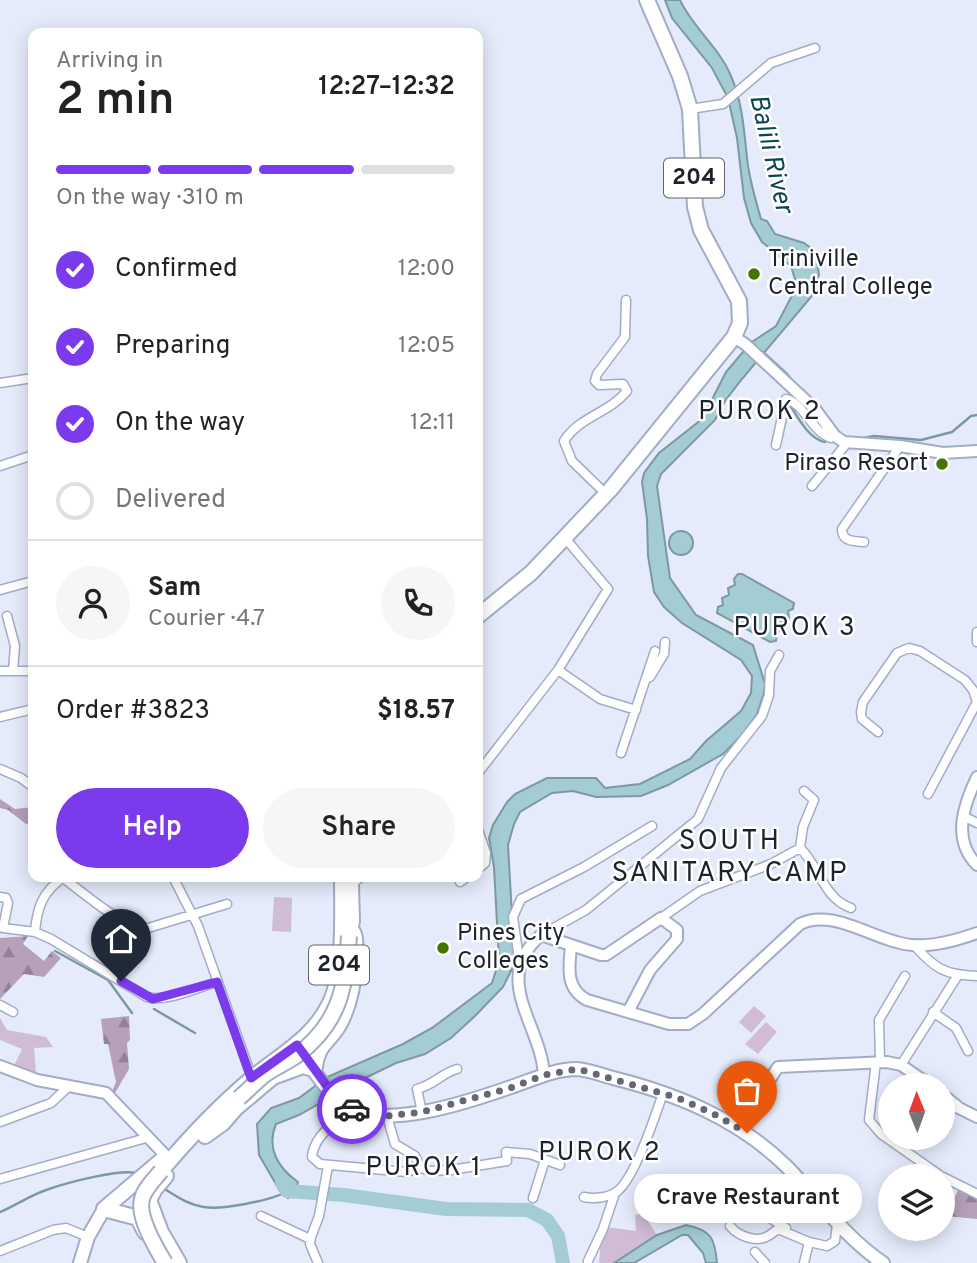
<!DOCTYPE html>
<html lang="en">
<head>
<meta charset="utf-8">
<style>
	body { margin:0; font-family:Overpass,sans-serif; background:#f6f6f6; color:#222; height:100vh; display:flex; flex-direction:column; font-size:26px; white-space:nowrap }
	* { box-sizing:border-box; margin:0 }
	p { font-size:23px; color:#767676 }
	.icon { flex:none; width:38px; height:38px; fill:none; stroke:currentColor; stroke-width:2; stroke-linecap:round; stroke-linejoin:round }
	.map { position:relative; flex:1; overflow:hidden }
	.details { position:absolute; left:28px; top:28px; width:455px; height:854px; display:flex; flex-direction:column; background:#fff; border-radius:14px; box-shadow:0 4px 18px #0003 }
	.details>* { flex:none }
	.needle { width:46px; rotate:359deg }
	.fabs { position:absolute; left:878px; top:1073px; display:grid; gap:14px }
	.fabs a { display:grid; place-items:center; width:77px; height:77px; border-radius:50%; background:#fff; box-shadow:0 4px 18px #0003; font-size:35px }
	.pin { position:absolute; display:grid; place-items:center; width:60px; height:60px; color:#fff; margin:-72px -30px; border-radius:50% 50% 50% 0; rotate:-45deg; box-shadow:0 0 7px #0007 }
	.pin .icon { rotate:45deg }
	.courier { position:absolute; display:grid; place-items:center; width:70px; height:70px; margin:-35px; border:5px solid #7c3aed; border-radius:50%; background:#fff; color:#222; box-shadow:0 2px 9px #0007 }
	.bubble { position:absolute; height:49px; border-radius:24px; background:#fff; box-shadow:0 4px 18px #0003; font-size:23px; font-weight:600; line-height:49px; text-align:center }
	.head em { font-style:normal; font-weight:600 }
	.head div { display:flex; flex-direction:column-reverse }
	.head { display:flex; align-items:center; justify-content:space-between; height:119px; padding:0 28px }
	h1 { font-size:46px; font-weight:600; line-height:52px }
	.bar { display:grid; grid-template-columns:repeat(4,1fr); gap:10px 7px; align-content:center; height:84px; padding:0 28px }
	.bar i { height:9px; border-radius:5px; background:#e0e0e0 }
	.bar .active { background:#7c3aed }
	.bar p { grid-column:span 4 }
	.line { display:flex; align-items:center; gap:18px; padding:0 28px; border-top:2px solid #e0e0e0 }
	.line div { flex:1 }
	.round { display:grid; place-items:center; flex:none; width:74px; height:74px; border-radius:37px; background:#f6f6f6 }
	ol { padding:0 28px; list-style:none }
	li { display:flex; align-items:center; gap:21px; height:77px }
	li p { margin-inline-start:auto }
	li .icon { padding:7px; border-radius:50%; background:#7c3aed; color:#fff; stroke-width:4 }
	li:last-child { color:#767676 }
	li i { width:38px; height:38px; border:4px solid #e0e0e0; border-radius:50% }
	.primary-button { display:flex; gap:14px; margin-top:auto; padding:14px 28px }
	.primary-button a { flex:1; height:80px; border-radius:42px; background:#7c3aed; color:#fff; font-size:28px; font-weight:600; line-height:80px; text-align:center }
	.primary-button a+a { background:#f6f6f6; color:#222 }
	.map>svg:first-child { display:block }
	.green { fill:#d0bcd5 }
	.forest { fill:url(#forest-firs) }
	.water { fill:#a4ccd5; stroke:#7c99a2; stroke-width:2 }
	.lines { fill:none; stroke-linecap:round; stroke-linejoin:round }
	.stream { stroke:#7c99a2; stroke-width:2.5 }
	.river { stroke:#a4ccd5; stroke-width:14 }
	.minor-casing { stroke:#a2acc4; stroke-width:11 }
	.tertiary-casing { stroke:#a2acc4; stroke-width:14 }
	.secondary-casing { stroke:#a2acc4; stroke-width:16 }
	.primary-casing { stroke:#a2acc4; stroke-width:16 }
	.trunk-casing { stroke:#a2acc4; stroke-width:18 }
	.minor { stroke:#fff; stroke-width:8 }
	.tertiary { stroke:#fff; stroke-width:10 }
	.secondary { stroke:#fff; stroke-width:12 }
	.primary { stroke:#fff; stroke-width:12 }
	.trunk { stroke:#fff; stroke-width:14 }
	.trunk-bridge-casing { stroke:#a2acc4; stroke-width:18; stroke-linecap:butt }
	.trunk-bridge { stroke:#fff; stroke-width:14 }
	.done { stroke:#646874; stroke-width:7; stroke-dasharray:0 12.6 }
	.route { stroke:#7c3aed; stroke-width:9 }
	.poi-dot { fill:#417603; stroke:#fff; stroke-width:2.5 }
	.labels { text-anchor:middle; dominant-baseline:central; stroke-width:5; stroke-linejoin:round; paint-order:stroke }
	.shield { fill:#fff; stroke:#62646b; stroke-width:2 }
	.shield-label { font-size:23px; font-weight:bold; fill:#1e222b }
	.poi-label { font-size:24px; fill:#1e222b; stroke:#fff; text-anchor:start }
	.water-label { font-size:26px; font-style:italic; fill:#094651; stroke:#fff }
	.neighbourhood-label { font-size:26px; letter-spacing:2px; fill:#1e222b; stroke:#fff }
	.quarter-label { font-size:28px; letter-spacing:2px; fill:#1e222b; stroke:#fff }
</style>
</head>
<body>
<div class="map">
<svg width="977" height="1263" viewBox="0 0 977 1263">
	<defs>
		<pattern id="forest-firs" width="22" height="20" patternUnits="userSpaceOnUse" patternTransform="scale(1.75)"><rect width="22" height="20" fill="#b6a0ba"/><path d="M5 1l3.5 6h-7zM16 11l3.5 6h-7z" fill="#938297"/></pattern>
	</defs>
	<rect width="100%" height="100%" fill="#e5ebfb"/>
	<path class="green" d="M 274,897 L 292,898 L 291,932 L 272,931 Z
		M 754,1006 L 766,1016 L 751,1033 L 739,1022 Z
		M 0,1018 L 7,1030 L 46,1037 L 53,1047 L 34,1048 L 36,1073 L 14,1066 L 22,1049 L 0,1040 Z
		M 766,1022 L 777,1032 L 758,1054 L 745,1044 Z
		M 650,1211 L 652,1214 L 646,1218 L 657,1235 L 614,1263 L 599,1263 L 601,1239 L 606,1227 L 636,1231 L 635,1215 Z"/>
	<path class="forest" d="M 0,799 L 15,809 L 33,807 L 33,823 L 26,824 L 8,810 L 0,808 Z
		M 28,936 L 23,944 L 44,961 L 52,951 L 61,958 L 44,977 L 24,974 L 0,999 L 0,938 Z
		M 129,1016 L 130,1040 L 127,1043 L 129,1069 L 115,1093 L 112,1091 L 116,1082 L 108,1044 L 104,1044 L 101,1019 Z
		M 959,1188 L 977,1197 L 977,1219 L 946,1216 Z"/>
	<path class="water" d="M 665,0 L 680,0 C 693,28 719,47 731,76 C 744,107 744,135 748,166 C 751,184 756,202 761,219 L 767,221 L 775,234 L 804,243 L 816,252 L 819,275 L 811,297 L 742,379 L 725,401 L 715,420 L 661,474 L 657,486 L 670,578 L 696,615 L 753,645 L 765,684 L 764,693 L 757,714 L 743,734 L 723,754 L 668,785 L 641,796 L 596,797 L 573,791 L 552,793 L 520,812 L 514,824 L 508,845 L 513,933 L 518,957 L 503,987 L 475,1016 L 451,1038 L 425,1054 L 396,1063 L 361,1080 L 299,1115 L 276,1124 C 266,1148 278,1168 298,1182 L 294,1195 L 288,1198 L 280,1191 L 259,1155 L 257,1124 L 271,1108 L 299,1098 L 327,1077 L 403,1044 L 432,1028 L 492,983 L 499,961 L 494,867 L 489,838 L 493,825 L 507,802 L 515,794 L 547,778 L 596,778 L 605,788 L 640,784 L 690,759 L 706,741 L 741,711 L 751,693 L 752,676 L 741,660 L 682,623 L 664,607 L 654,592 L 648,556 L 647,519 L 642,482 L 644,473 L 659,453 L 702,419 L 726,372 L 743,352 L 752,342 L 776,326 L 797,286 L 791,266 L 762,242 L 751,223 L 744,198 L 737,138 L 728,98 L 712,68 L 672,18 Z
		M669 543a12 12 0 1 1 24 0a12 12 0 1 1-24 0Z
		M 738,574 L 742,574 L 794,603 L 793,609 L 788,611 L 789,618 L 782,622 L 783,628 L 777,633 L 776,641 L 770,642 L 717,613 L 718,607 L 723,605 L 722,598 L 729,595 L 728,588 L 735,585 L 734,579 Z
		M 686,1225 C 711,1230 715,1238 717,1263 L 706,1263 L 703,1253 L 688,1235 L 682,1235 L 634,1263 L 614,1263 L 657,1235 Z"/>
	<g class="lines">
		<path class="stream" d="M 763,352 L 787,374 L 794,384
			M 790,405 C 798,418 809,439 825,442
			M 859,439 L 874,436 L 921,440 L 952,432 L 971,416 L 977,415
			M 55,951 L 108,980 L 132,1013
			M 154,1009 L 195,1033
			M 163,1188 C 176,1196 188,1205 204,1207 C 222,1210 269,1201 286,1192
			M 0,1212 C 17,1205 32,1194 49,1189 C 66,1183 125,1167 139,1174"/>
		<path class="river" d="M 282,1182 L 287,1191 L 344,1195 L 446,1209 L 528,1210 L 547,1220 L 558,1236 L 563,1263"/>
		<g class="minor-casing">
			<path id="minor" d="M 690,109 L 723,104 L 771,63 L 815,48
				M 0,383 L 33,378
				M 776,445 L 786,399 C 804,403 811,431 831,438 L 835,436
				M 0,466 L 33,455
				M 812,486 L 847,443
				M 606,494 L 572,461 L 564,441 C 579,417 609,413 627,391 L 623,384 L 599,385 L 595,381 L 597,374 L 625,337 L 626,300
				M 864,542 C 854,541 842,542 842,529 L 900,446
				M 0,590 L 33,581
				M 7,616 L 15,646 L 13,671
				M 977,632 L 977,642
				M 558,670 L 600,699 L 636,710
				M 0,671 L 33,671
				M 650,677 L 664,654 L 665,642
				M 0,717 L 33,709
				M 878,732 L 862,719 L 861,712 L 863,702 L 897,653 L 909,648 L 920,651 L 965,680 L 973,690 L 977,702
				M 621,753 L 655,651
				M 0,769 L 21,778 L 33,787
				M 478,773 L 558,670 L 608,589 L 565,538
				M 804,791 L 814,800 L 803,827 L 800,848 C 820,867 823,898 851,908
				M 928,794 L 977,702
				M 963,816 L 977,823
				M 478,830 L 486,853 L 485,863 L 478,869
				M 62,877 C 81,891 124,928 145,929 L 227,904
				M 173,877 L 198,926 L 252,1078
				M 460,882 L 467,877
				M 351,885 L 361,877
				M 0,897 L 6,898 L 8,903 L 3,928 L 35,932 L 51,939 L 147,997 C 165,1003 198,987 217,982
				M 661,918 L 700,891 L 771,864 L 800,848
				M 35,932 C 37,907 43,891 64,877
				M 541,935 L 586,910 L 698,819 L 721,768 L 762,716 L 769,695 L 770,671 L 779,655
				M 914,945 C 935,969 945,975 977,976
				M 520,966 L 513,917 L 521,899 L 584,867 L 652,826
				M 0,1005 L 13,1012
				M 933,1012 L 956,1028 L 968,1051
				M 876,1062 L 869,1120 L 881,1134 L 941,1176
				M 880,1062 L 879,1020 L 905,976
				M 901,1065 L 958,975
				M 349,1108 C 335,1124 314,1135 312,1157 L 320,1164 L 406,1172 L 421,1168 L 431,1171 L 451,1170 L 507,1161 L 506,1152 L 530,1154 L 560,1165
				M 422,1112 L 417,1089 C 434,1085 442,1073 457,1069
				M 387,1116 L 395,1144 L 415,1156 L 421,1168
				M 0,1122 L 51,1103 L 69,1086
				M 943,1177 L 977,1194
				M 0,1179 L 146,1138
				M 584,1197 C 594,1199 607,1198 616,1192 C 634,1181 656,1114 663,1093
				M 533,1198 L 545,1160
				M 744,1202 L 786,1228
				M 261,1216 L 310,1239
				M 730,1226 C 738,1236 756,1243 768,1236 C 772,1234 775,1231 778,1229 L 809,1242
				M 0,1251 L 53,1230 L 66,1228 L 88,1237
				M 755,1252 L 765,1263
				M 588,1261 L 603,1229 L 615,1193
				M 318,1263 L 310,1244 L 311,1237 L 319,1216 L 328,1166
				M 804,1263 L 809,1242 L 827,1246 L 835,1241 L 837,1224"/>
		</g>
		<g class="tertiary-casing">
			<path id="tertiary" d="M 734,337 L 745,344 L 815,409 L 835,436 L 844,442 L 900,446 L 943,453 L 977,451
				M 977,777 C 963,806 952,840 977,865
				M 571,946 C 569,967 565,988 587,1000 L 669,1024 L 688,1024 L 703,1014 L 800,924 C 833,907 876,942 912,945 C 934,947 957,940 977,933
				M 0,1066 L 37,1080 L 106,1093 L 166,1156
				M 544,1075 C 541,1024 490,979 541,935 L 601,955 L 606,955 L 661,918 L 677,930 L 677,939 L 650,970 L 628,1012
				M 943,1095 L 959,1108 L 977,1117
				M 739,1127 L 778,1067 L 887,1062 L 901,1065 L 930,1085"/>
		</g>
		<g class="secondary-casing">
			<path id="secondary" d="M 308,1063 C 319,1078 331,1096 346,1106 C 384,1131 471,1101 511,1087 C 532,1080 554,1069 577,1069 C 589,1070 602,1075 613,1078 C 677,1094 738,1119 786,1166 C 818,1198 844,1237 883,1263"/>
		</g>
		<g class="primary-casing">
			<path id="primary" d="M 80,1263 L 88,1237 L 104,1209"/>
		</g>
		<g class="trunk-casing">
			<path id="trunk" d="M 478,616 L 531,573 L 610,490 L 734,337 L 740,323 L 739,301 L 701,230 L 695,207 L 690,109 L 680,76 L 647,0
				M 349,936 L 352,921 L 351,885
				M 315,1067 C 317,1045 329,1042 339,1025 C 351,1003 354,980 355,955 C 355,945 357,937 351,929
				M 205,1136 L 223,1123 L 236,1108 L 273,1077 L 303,1066 L 313,1069
				M 161,1171 C 188,1139 218,1107 250,1080 C 279,1055 313,1039 330,1003 C 345,972 342,912 342,877
				M 166,1176 L 155,1189 L 149,1200 L 161,1232 L 179,1263
				M 104,1209 L 164,1158
				M 104,1209 L 138,1218 L 145,1232"/>
		</g>
		<use href="#minor" class="minor"/>
		<use href="#tertiary" class="tertiary"/>
		<use href="#secondary" class="secondary"/>
		<use href="#primary" class="primary"/>
		<use href="#trunk" class="trunk"/>
		<g class="trunk-bridge-casing">
			<path id="trunk-bridge" d="M 239,1098 C 247,1091 255,1083 263,1076 C 273,1068 286,1063 296,1056 C 340,1023 346,987 349,936
				M 161,1171 C 154,1180 144,1189 142,1199 C 137,1217 156,1248 165,1263"/>
		</g>
		<use href="#trunk-bridge" class="trunk-bridge"/>
	</g>
	<g class="lines">
		<path class="done" d="M 352,1109 L 387,1116 L 422,1112 L 510,1088 L 544,1075 L 578,1069 L 678,1098 L 712,1113 L 747,1133"/>
		<path class="route" d="M 121,981 L 153,999 L 217,982 L 251,1078 L 297,1045 L 335,1097 L 352,1109"/>
	</g>
	<g class="poi-dot">
		<circle cx="754" cy="274" r="7"/>
		<circle cx="942" cy="464" r="7"/>
		<circle cx="443" cy="948" r="7"/>
	</g>
	<g class="labels">
		<g class="shield">
			<rect x="664" y="158.5" width="60" height="39" rx="5"/>
			<rect x="309" y="945.5" width="60" height="39" rx="5"/>
		</g>
		<g class="shield-label">
			<text x="694" y="178">204</text>
			<text x="339" y="965">204</text>
		</g>
		<g class="poi-label">
			<text x="768" y="260">Triniville<tspan x="768" dy="28">Central College</tspan></text>
			<text x="928" y="464" text-anchor="end">Piraso Resort</text>
			<text x="457" y="934">Pines City<tspan x="457" dy="28">Colleges</tspan></text>
		</g>
		<g class="water-label">
			<text transform="translate(770 154) rotate(77)">Balili River</text>
		</g>
		<g class="neighbourhood-label">
			<text x="760" y="412">PUROK 2</text>
			<text x="795" y="628">PUROK 3</text>
			<text x="600" y="1153">PUROK 2</text>
			<text x="424" y="1168">PUROK 1</text>
		</g>
		<g class="quarter-label">
			<text x="730" y="842">SOUTH<tspan x="730" dy="32">SANITARY CAMP</tspan></text>
		</g>
	</g>
</svg>
<div class="fabs">
<a><svg class="needle" viewBox="-14 -14 28 28"><path d="M0-13l5 13h-10z" fill="#e53935"/><path d="M0 13l5-13h-10z" fill="#767676"/></svg></a>
<a><svg class="icon" aria-label="layers" viewBox="0 0 24 24"><path d="M12 4l9 5-9 5-9-5zM3 14l9 5 9-5"/></svg></a>
</div>
<div class="pin" style="left:747px;top:1133px;background:#ea580c"><svg class="icon" aria-label="bag" viewBox="0 0 24 24"><path d="M5 8h14l-1 12H6zM9 8a3 3 0 0 1 6 0"/></svg></div>
<div class="pin" style="left:121px;top:981px;background:#1f2937"><svg class="icon" aria-label="home" viewBox="0 0 24 24"><path d="M3 11l9-7 9 7M6 9v11h12V9"/></svg></div>
<div class="courier" style="left:352px;top:1109px"><svg class="icon" aria-label="car" viewBox="0 0 24 24"><path d="M5 17H2v-5l4-1 3-4h7l3 4 3 1v5h-3M9 17h6M6 11h13"/><circle cx="7" cy="17" r="2"/><circle cx="17" cy="17" r="2"/></svg></div>
<div class="bubble" style="left:634px;top:1174px;width:228px">Crave Restaurant</div>
<section class="details">
<div class="head"><div><h1>2 min</h1><p>Arriving in</p></div><em>12:27–12:32</em></div>
<div class="bar"><i class="active"></i><i class="active"></i><i class="active"></i><i></i><p>On the way · 310 m</p></div>
<ol>
<li><svg class="icon" aria-label="check" viewBox="0 0 24 24"><path d="M5 12l5 5 9-10"/></svg>Confirmed<p>12:00</p></li>
<li><svg class="icon" aria-label="check" viewBox="0 0 24 24"><path d="M5 12l5 5 9-10"/></svg>Preparing<p>12:05</p></li>
<li><svg class="icon" aria-label="check" viewBox="0 0 24 24"><path d="M5 12l5 5 9-10"/></svg>On the way<p>12:11</p></li>
<li><i></i>Delivered</li>
</ol>
<div class="line" style="height:126px"><a class="round"><svg class="icon" aria-label="person" viewBox="0 0 24 24"><circle cx="12" cy="8" r="4"/><path d="M4 21q1-7 8-7t8 7"/></svg></a><div><b>Sam</b><p>Courier · 4.7</p></div><a class="round"><svg class="icon" aria-label="phone" viewBox="0 0 24 24"><path d="M5 4h4l2 5-3 2q2 4 5 5l2-3 5 2v4C11 20 4 13 5 4z"/></svg></a></div>
<div class="line" style="height:91px"><div>Order #3823</div><b>$18.57</b></div>
<div class="primary-button"><a>Help</a><a>Share</a></div>
</section>
</div>
</body>
</html>
